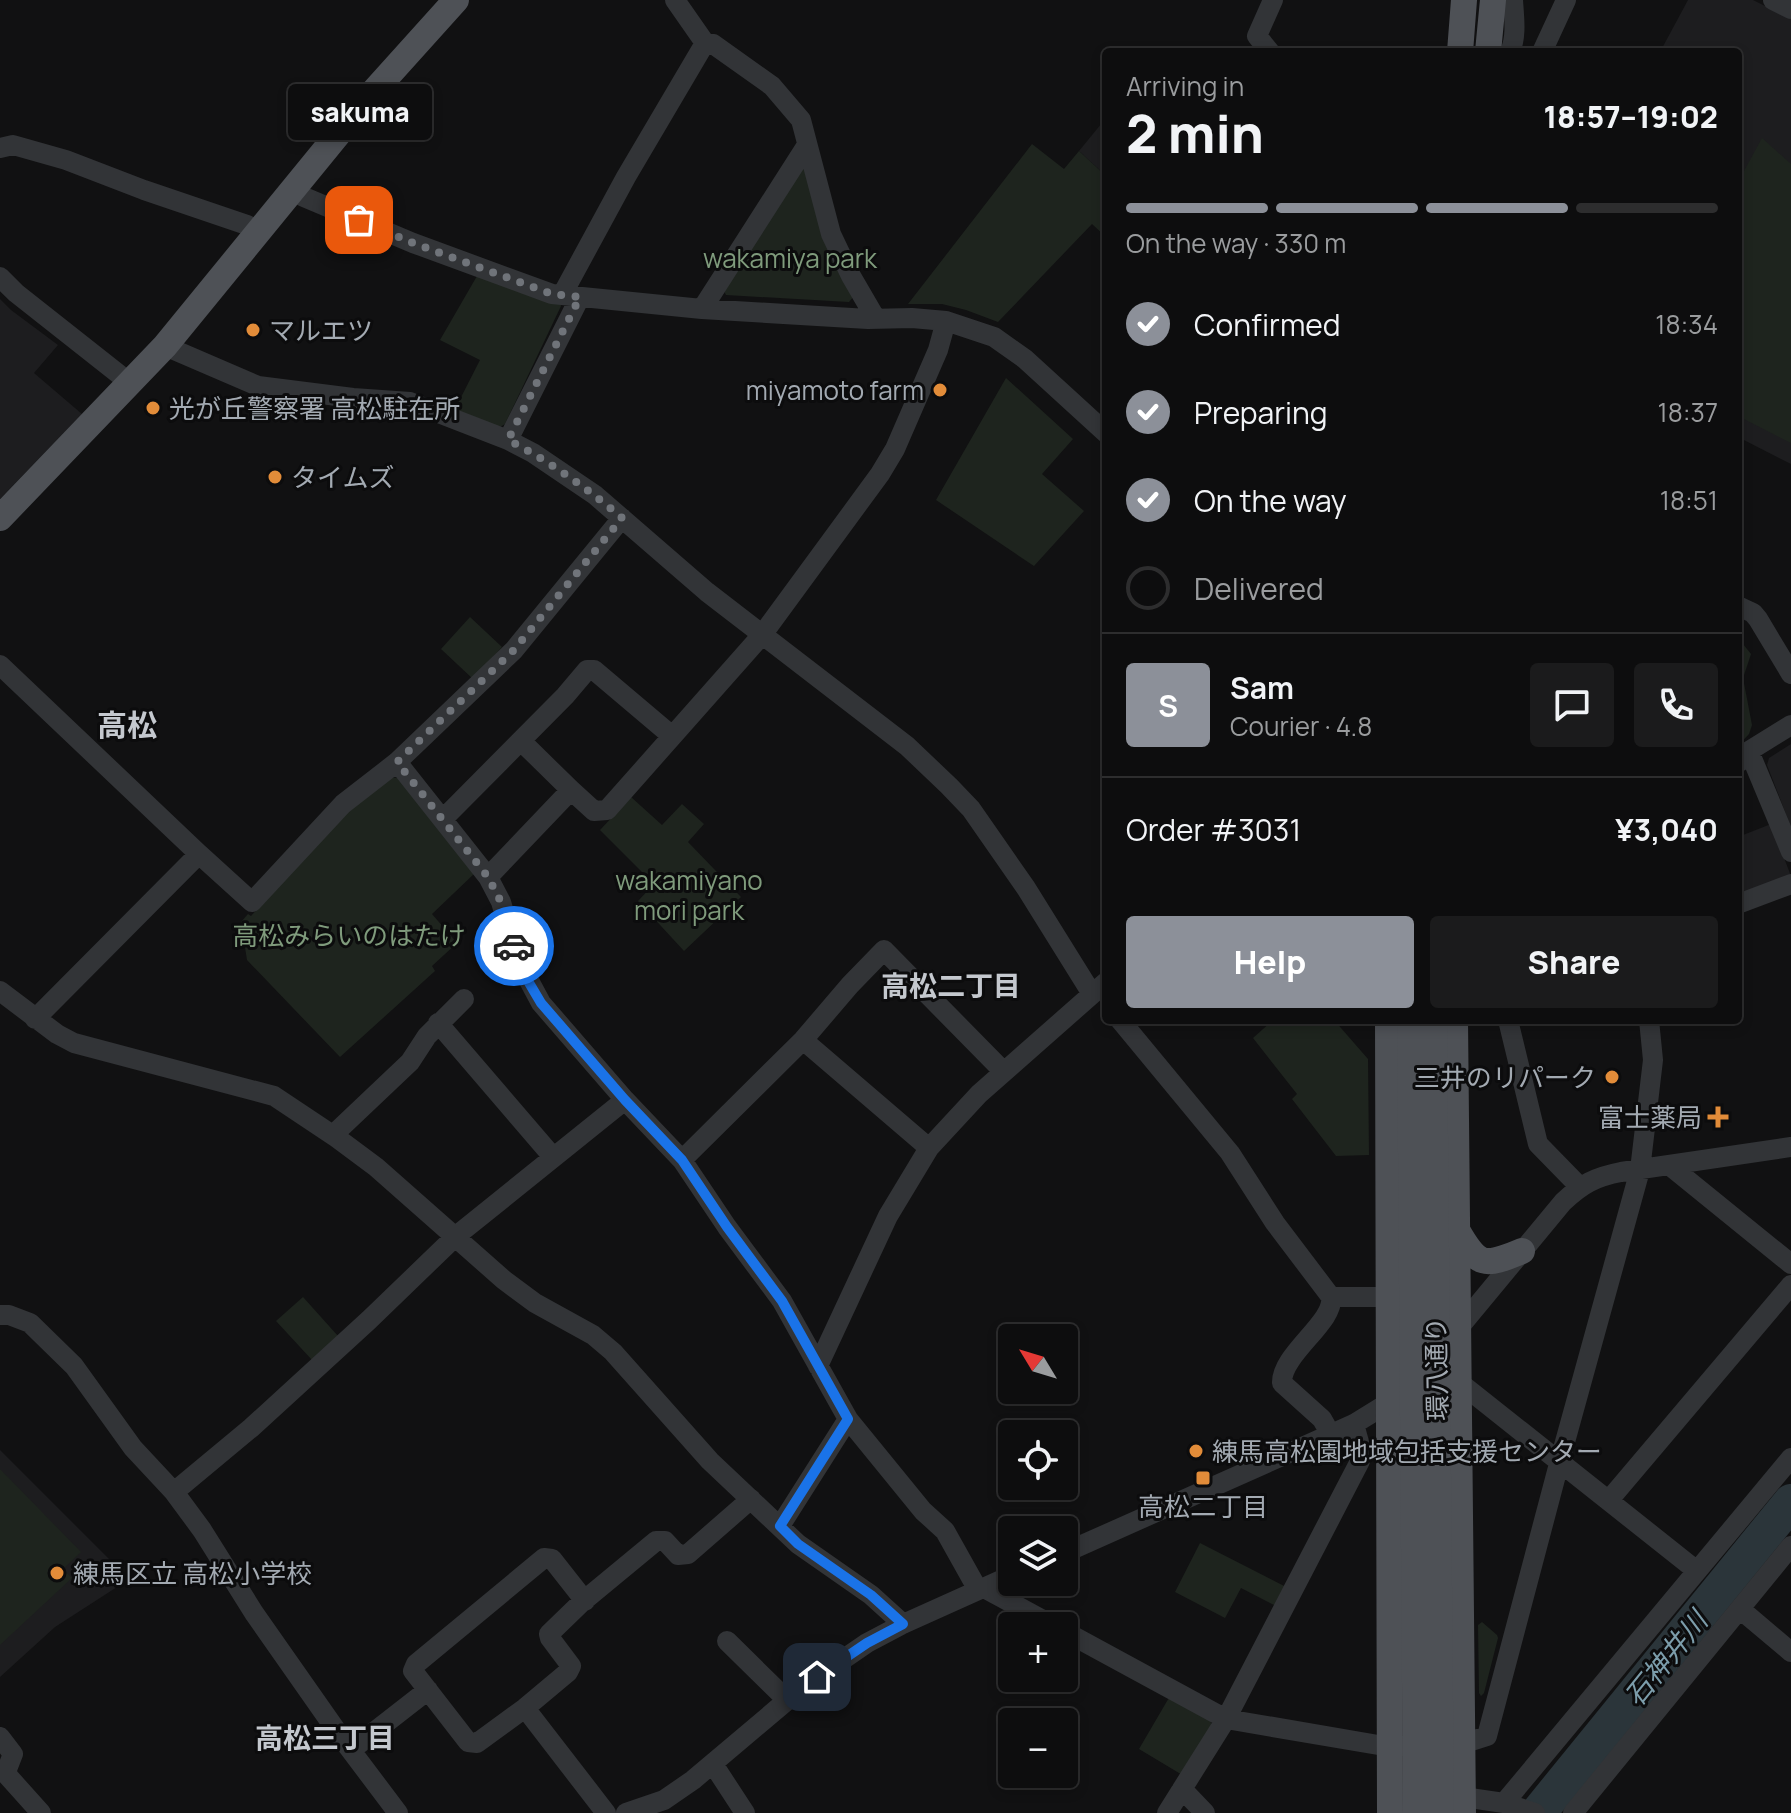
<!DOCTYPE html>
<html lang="en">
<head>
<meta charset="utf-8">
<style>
	body { margin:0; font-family:Manrope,"Noto Sans JP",sans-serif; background:#1b1b1c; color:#f1f3f6; height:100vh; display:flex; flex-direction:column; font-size:30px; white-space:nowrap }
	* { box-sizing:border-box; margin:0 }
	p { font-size:26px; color:#9a9c9e }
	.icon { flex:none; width:44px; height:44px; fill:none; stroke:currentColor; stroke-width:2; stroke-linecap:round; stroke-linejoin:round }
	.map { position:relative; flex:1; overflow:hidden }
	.side { position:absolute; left:1102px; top:48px; width:640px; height:976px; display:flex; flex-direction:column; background:#0d0d0e; border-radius:8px; box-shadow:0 4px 12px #0003,0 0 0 2px #2d2d2e }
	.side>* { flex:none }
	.needle { width:52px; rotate:308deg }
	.tools { position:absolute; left:998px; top:1324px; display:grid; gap:16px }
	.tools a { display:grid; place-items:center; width:80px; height:80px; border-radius:8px; background:#0d0d0e; box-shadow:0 4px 12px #0003,0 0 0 2px #2d2d2e; font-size:40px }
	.pin { position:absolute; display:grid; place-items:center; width:68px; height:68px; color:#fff; margin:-34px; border-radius:16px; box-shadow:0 4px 12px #0006 }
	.courier { position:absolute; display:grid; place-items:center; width:80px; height:80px; margin:-40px; border:6px solid #1a73e8; border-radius:50%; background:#fff; color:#222; box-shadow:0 2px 10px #0007 }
	.bubble { position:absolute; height:56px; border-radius:8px; background:#0d0d0e; box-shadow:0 4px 12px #0003,0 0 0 2px #2d2d2e; font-size:26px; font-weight:800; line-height:56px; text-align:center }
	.overview em { font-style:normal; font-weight:800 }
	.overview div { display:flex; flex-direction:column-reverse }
	.overview { display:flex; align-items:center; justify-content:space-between; height:136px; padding:0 24px }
	h1 { font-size:52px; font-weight:800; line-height:60px }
	.bar { display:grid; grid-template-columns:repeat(4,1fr); gap:12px 8px; align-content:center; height:96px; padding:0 24px }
	.bar i { height:10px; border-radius:6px; background:#2d2d2e }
	.bar .selected { background:#8c9099 }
	.bar p { grid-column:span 4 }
	.line { display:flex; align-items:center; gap:20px; padding:0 24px; border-top:2px solid #2d2d2e }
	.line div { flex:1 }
	.round { display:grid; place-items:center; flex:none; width:84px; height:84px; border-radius:8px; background:#1b1b1c }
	ol { padding:0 24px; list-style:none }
	li { display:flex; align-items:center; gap:24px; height:88px }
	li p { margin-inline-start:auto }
	li .icon { padding:8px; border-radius:50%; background:#8c9099; color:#fff; stroke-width:4 }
	li:last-child { color:#9a9c9e }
	li i { width:44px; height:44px; border:4px solid #2d2d2e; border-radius:50% }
	.cta { display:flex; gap:16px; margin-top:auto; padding:16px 24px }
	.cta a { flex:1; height:92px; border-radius:8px; background:#8c9099; color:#fff; font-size:32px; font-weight:800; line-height:92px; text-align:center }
	.cta a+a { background:#1b1b1c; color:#f1f3f6 }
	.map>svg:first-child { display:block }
	.built { fill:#1d1d1f }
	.green { fill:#1e241e }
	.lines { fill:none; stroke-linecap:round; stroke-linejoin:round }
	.river { stroke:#2b353a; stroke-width:36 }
	.minor { stroke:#323437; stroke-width:20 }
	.major { stroke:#4e5156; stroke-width:26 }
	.major-bridge { stroke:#4e5156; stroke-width:26 }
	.done { stroke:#70747a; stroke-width:8; stroke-dasharray:0 14.4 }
	.route { stroke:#1a73e8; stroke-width:10 }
	.poi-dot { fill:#e28c39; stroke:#0c0c0d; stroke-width:3 }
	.labels { text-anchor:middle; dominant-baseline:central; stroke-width:6; stroke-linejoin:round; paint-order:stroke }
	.park-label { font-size:26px; fill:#7f9b7c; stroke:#0c0c0d }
	.poi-label { font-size:26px; fill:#a3aab2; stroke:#0c0c0d; text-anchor:start }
	.street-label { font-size:26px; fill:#a3aab2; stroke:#0c0c0d }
	.neighbourhood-label { font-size:28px; font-weight:bold; fill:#c4c8ce; stroke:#0c0c0d }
	.water-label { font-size:28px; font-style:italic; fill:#7c9dab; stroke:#0c0c0d }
	.quarter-label { font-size:30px; font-weight:bold; fill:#c4c8ce; stroke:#0c0c0d }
</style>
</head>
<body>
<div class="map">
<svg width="1791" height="1813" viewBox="0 0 1791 1813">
	<rect width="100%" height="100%" fill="#111112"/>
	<path class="built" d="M 1688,0 L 1753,0 L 1791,19 L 1791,464 L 1738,437 L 1738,52 L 1660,52 Z
		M 1106,118 L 1106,176 L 1079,151 Z
		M 0,299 L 11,310 L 58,345 L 34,373 L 82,414 L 0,499 Z
		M 1791,744 L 1791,827 L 1767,765 L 1769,758 Z
		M 1771,824 L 1791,876 L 1738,896 L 1738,837 Z
		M 0,1450 L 110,1560 L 117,1587 L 55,1627 L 0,1677 Z"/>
	<path class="green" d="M 1762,138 L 1791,164 L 1791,443 L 1738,416 L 1738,182 Z
		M 1032,144 L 1064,169 L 1079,151 L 1106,176 L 1106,237 L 1092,224 L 998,322 L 966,310 L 942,304 L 908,304 Z
		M 799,168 L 807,169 L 854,296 L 849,302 L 726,295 L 722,287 Z
		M 477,276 L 560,302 L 561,306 L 505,424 L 500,427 L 454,411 L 480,360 L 440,340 Z
		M 1006,378 L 1073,439 L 1042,474 L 1084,511 L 1034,566 L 936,500 Z
		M 470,617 L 502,647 L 473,679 L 441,649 Z
		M 1738,643 L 1743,644 L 1751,654 L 1743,678 L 1752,725 L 1749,734 L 1738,746 Z
		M 390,777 L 398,778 L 476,872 L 432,914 L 457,943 L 432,966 L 435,971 L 340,1057 L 247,960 L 241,922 L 248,914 L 251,916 L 350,807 Z
		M 631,797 L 662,825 L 682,804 L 704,824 L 688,842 L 741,897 L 684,951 L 638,901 L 654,884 L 600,830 Z
		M 1273,1020 L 1334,1020 L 1368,1059 L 1369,1155 L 1336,1156 L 1292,1099 L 1297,1094 L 1253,1038 Z
		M 303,1297 L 338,1336 L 312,1360 L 276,1321 Z
		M 0,1469 L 81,1552 L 63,1569 L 72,1578 L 0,1645 Z
		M 1200,1543 L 1288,1588 L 1278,1607 L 1241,1588 L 1225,1618 L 1175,1592 Z
		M 1482,1622 L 1497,1635 L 1498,1638 L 1484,1693 L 1481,1696 L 1479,1693 L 1478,1625 Z
		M 1170,1696 L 1210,1719 L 1212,1727 L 1184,1776 L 1139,1749 Z"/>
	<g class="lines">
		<path class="river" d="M 1538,1813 L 1791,1502"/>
		<path class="minor" d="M 675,0 L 705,43 L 713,44 L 772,86 L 801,120 L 831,234 L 851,276 L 876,319
			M 1773,0 L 1791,9
			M 1270,52 L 1257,36 L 1273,0
			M 1510,52 C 1517,36 1514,17 1513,0
			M 1542,52 L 1566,0
			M 0,148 L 13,145 L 66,160 L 144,190 L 247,225 L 257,234
			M 292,190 L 304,197 L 413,243 L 552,294 L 702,309 L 868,319 L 912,318 L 946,321 L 994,337 L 1025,359 L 1106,433
			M 0,277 L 16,293 L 130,383
			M 562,295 L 626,177 L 705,43
			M 702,309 L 807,145
			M 165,346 L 258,386 L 353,398 L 410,402 L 508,440 L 533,453 L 595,495 L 707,592 L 907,746 L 949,786 L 971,809 L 1026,888 L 1092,994
			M 508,440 L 580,297
			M 1738,606 L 1753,613 L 1758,619 L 1791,674
			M 0,665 L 199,854 L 252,902 L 343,804 L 397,762 L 514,650 L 622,518
			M 521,741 L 571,790
			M 1749,751 L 1791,852
			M 397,762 L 488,877 L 501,902 L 518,960 L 541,1003 L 625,1100 L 682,1160 L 727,1227 L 782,1301 L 848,1419 L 923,1511 L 945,1531 L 978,1590
			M 1738,763 L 1749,751 L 1791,725
			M 443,819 L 565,696 L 587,670 L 594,670 L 672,736
			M 488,877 L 571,790 L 594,811 L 607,810 L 762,635 L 880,474 L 895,449 L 938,350 L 946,321
			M 1738,904 L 1791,884
			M 0,991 L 57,1034 L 74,1043 L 274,1096 L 337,1138 L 376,1167 L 504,1280 L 535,1303 L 593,1335 L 613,1352 L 710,1461 L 798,1544 L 871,1595 L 903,1624
			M 35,1019 L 199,854
			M 1120,1020 L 1230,1153 L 1275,1223 L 1331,1297
			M 1508,1020 L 1538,1144 L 1579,1186
			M 438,1023 L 553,1157
			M 803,1040 L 929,1148
			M 333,1135 L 410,1062 L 427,1036 L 464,999
			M 682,1160 L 803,1040 L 850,985 L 884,950 L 1004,1072
			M 1669,1165 L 1791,1264
			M 0,1315 L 9,1315 L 30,1323 L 74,1366 L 133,1448 L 174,1492 L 202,1530 L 254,1613 L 343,1740 L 398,1813
			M 1453,1335 L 1563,1202 C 1582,1184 1595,1177 1621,1172 L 1791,1147
			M 818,1366 L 888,1216 L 929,1148 L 979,1094 L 1106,982
			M 1459,1382 L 1697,1571
			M 1331,1435 L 1322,1419 L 1282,1383 C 1281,1354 1335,1322 1331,1297 L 1388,1297
			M 174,1492 L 251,1428 L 369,1320 L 456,1236 L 625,1100
			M 1609,1500 L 1791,1285
			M 780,1526 L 848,1419
			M 1064,1553 L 1354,1424 L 1388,1403 L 1395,1395
			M 984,1588 L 1054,1626
			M 585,1601 L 552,1559 L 544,1558 L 416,1664 L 413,1671 L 468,1742 L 477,1743 L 525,1708 L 568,1672 L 571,1666 L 550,1638 L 549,1634 L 581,1603 L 656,1541 L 665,1541 L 678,1555 L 688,1554 L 751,1499
			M 1740,1609 L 1791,1652
			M 1064,1631 L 1226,1719 L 1390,1747 L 1402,1746
			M 727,1641 L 787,1700
			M 525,1708 L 606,1813
			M 0,1737 L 13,1754 L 6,1772 L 7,1775 L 41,1813
			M 1450,1745 L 1462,1744 L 1487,1736 L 1560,1460 L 1640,1170 L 1653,1060 L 1649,1020
			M 351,1750 L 428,1690
			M 713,1764 L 745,1813
			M 1182,1789 L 1205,1813
			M 1463,1797 L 1504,1803 L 1535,1813
			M 1504,1803 L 1791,1458
			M 626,1813 L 664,1800 L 693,1780 L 803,1687 L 867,1643 L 903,1624 L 1012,1575
			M 1167,1813 L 1226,1719 L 1360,1461 L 1360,1446 L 1354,1424
			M 1573,1813 L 1791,1546"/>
		<path class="major" d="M 1460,52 L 1464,0
			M 1488,52 L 1493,0
			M 0,518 L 165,346 L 366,100 L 456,0
			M 1388,1020 L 1390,1813
			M 1455,1020 L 1463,1813
			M 1457,1230 C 1478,1267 1484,1267 1522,1251"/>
		<path class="major-bridge" d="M 1410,1020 L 1416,1813
			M 1434,1020 L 1441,1813"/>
	</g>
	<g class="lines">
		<path class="done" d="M 359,220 L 413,243 L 552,294 L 580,297 L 508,440 C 549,461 587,488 622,518 L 514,650 L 397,762 L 488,877 L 501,902 L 514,946"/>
		<path class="route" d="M 514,946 L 518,960 L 528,981 L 541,1003 L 625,1100 L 682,1160 L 727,1227 L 782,1301 L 848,1419 L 780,1526 L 798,1544 L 871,1595 L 903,1624 L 867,1643 L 817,1677"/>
	</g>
	<g class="poi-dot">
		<circle cx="253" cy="330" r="8"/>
		<circle cx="940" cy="390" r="8"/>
		<circle cx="153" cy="408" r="8"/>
		<circle cx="275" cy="477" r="8"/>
		<circle cx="1612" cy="1077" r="8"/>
		<path d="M1714 1105h8v8h8v8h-8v8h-8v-8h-8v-8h8z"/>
		<circle cx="1196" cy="1451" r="8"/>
		<rect x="1195" y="1470" width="16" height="16" rx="4"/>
		<circle cx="57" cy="1573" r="8"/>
	</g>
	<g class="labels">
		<g class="park-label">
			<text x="790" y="258">wakamiya park</text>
			<text x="689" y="880">wakamiyano<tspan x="689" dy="30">mori park</tspan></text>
			<text x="349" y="935">高松みらいのはたけ</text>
		</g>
		<g class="poi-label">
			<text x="269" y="330">マルエツ</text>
			<text x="924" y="390" text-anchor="end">miyamoto farm</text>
			<text x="169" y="408">光が丘警察署 高松駐在所</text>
			<text x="291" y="477">タイムズ</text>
			<text x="1596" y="1077" text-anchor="end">三井のリパーク</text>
			<text x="1702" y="1117" text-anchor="end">富士薬局</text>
			<text x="1212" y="1451">練馬高松園地域包括支援センター</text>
			<text x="1203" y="1506" text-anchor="middle">高松二丁目</text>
			<text x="73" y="1573">練馬区立 高松小学校</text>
		</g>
		<g class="street-label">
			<text transform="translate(1436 1369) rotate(-91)">環八通り</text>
		</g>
		<g class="neighbourhood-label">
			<text x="951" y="985">高松二丁目</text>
			<text x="325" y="1737">高松三丁目</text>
		</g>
		<g class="water-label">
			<text transform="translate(1665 1658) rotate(-51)">石神井川</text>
		</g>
		<g class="quarter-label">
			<text x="127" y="724">高松</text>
		</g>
	</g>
</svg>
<div class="tools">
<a><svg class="needle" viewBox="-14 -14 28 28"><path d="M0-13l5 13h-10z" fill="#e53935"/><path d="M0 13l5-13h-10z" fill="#9a9c9e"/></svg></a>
<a><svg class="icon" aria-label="locate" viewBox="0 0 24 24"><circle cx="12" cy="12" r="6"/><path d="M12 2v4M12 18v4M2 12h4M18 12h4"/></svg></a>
<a><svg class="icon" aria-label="layers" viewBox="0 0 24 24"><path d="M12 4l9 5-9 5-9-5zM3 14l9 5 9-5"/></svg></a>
<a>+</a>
<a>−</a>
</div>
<div class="pin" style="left:359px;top:220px;background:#ea580c"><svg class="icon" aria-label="bag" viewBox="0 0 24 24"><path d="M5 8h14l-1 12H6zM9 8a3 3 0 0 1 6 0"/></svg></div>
<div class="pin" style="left:817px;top:1677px;background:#1f2937"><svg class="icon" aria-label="home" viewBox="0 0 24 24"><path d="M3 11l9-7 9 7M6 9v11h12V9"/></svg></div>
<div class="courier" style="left:514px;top:946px"><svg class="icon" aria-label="car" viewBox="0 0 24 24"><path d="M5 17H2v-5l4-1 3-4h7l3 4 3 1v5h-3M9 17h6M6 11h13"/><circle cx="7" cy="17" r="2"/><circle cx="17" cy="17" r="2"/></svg></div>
<div class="bubble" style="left:288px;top:84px;width:144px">sakuma</div>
<section class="side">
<div class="overview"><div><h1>2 min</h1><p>Arriving in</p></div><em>18:57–19:02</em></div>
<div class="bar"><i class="selected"></i><i class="selected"></i><i class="selected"></i><i></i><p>On the way · 330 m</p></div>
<ol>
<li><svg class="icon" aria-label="check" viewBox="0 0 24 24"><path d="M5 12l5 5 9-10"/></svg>Confirmed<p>18:34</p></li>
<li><svg class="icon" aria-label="check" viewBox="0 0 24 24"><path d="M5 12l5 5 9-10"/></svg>Preparing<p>18:37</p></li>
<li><svg class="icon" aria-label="check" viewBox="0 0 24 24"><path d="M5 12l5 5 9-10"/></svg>On the way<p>18:51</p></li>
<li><i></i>Delivered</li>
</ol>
<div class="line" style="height:144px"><b class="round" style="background:#8c9099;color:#fff">S</b><div><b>Sam</b><p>Courier · 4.8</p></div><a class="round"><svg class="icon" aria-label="chat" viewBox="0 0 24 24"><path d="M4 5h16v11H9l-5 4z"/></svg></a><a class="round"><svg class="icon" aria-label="phone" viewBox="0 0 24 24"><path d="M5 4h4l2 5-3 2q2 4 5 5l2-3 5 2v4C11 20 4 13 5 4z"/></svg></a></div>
<div class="line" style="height:104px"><div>Order #3031</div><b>¥3,040</b></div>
<div class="cta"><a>Help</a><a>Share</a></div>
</section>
</div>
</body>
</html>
